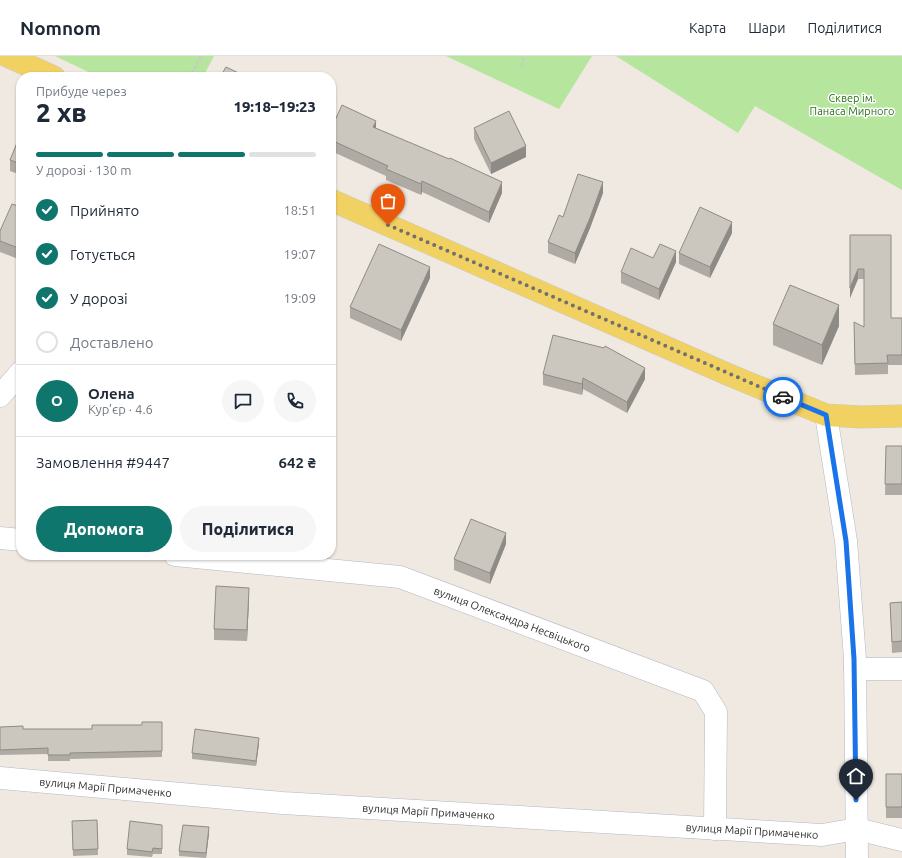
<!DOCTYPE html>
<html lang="uk">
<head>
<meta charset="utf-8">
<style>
	body { margin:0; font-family:Ubuntu,sans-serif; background:#f6f6f7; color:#1f2937; height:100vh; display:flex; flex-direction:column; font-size:15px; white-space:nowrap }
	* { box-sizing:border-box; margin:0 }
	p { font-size:13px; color:#747a83 }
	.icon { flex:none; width:22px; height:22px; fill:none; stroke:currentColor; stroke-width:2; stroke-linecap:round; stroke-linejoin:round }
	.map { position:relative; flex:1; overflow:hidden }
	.side { position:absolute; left:16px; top:16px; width:320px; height:488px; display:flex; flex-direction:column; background:#fff; border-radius:16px; box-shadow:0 1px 3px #0004 }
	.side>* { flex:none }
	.pin { position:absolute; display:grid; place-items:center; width:34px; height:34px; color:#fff; margin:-41px -17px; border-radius:50% 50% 50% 0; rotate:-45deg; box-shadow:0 0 4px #0007 }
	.pin .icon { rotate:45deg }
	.courier { position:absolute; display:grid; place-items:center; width:40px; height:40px; margin:-20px; border:3px solid #1a73e8; border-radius:50%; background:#fff; color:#222; box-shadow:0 1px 5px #0007 }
	.headline em { font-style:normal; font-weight:800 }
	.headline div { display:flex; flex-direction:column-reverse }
	.headline { display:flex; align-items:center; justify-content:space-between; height:68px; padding:0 20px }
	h1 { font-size:26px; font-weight:800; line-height:30px }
	.bar { display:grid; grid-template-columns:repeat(4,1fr); gap:6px 4px; align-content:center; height:48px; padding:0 20px }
	.bar i { height:5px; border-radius:3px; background:#e0e1e3 }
	.bar .current { background:#0f766e }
	.bar p { grid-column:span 4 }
	.line { display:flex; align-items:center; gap:10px; padding:0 20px; border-top:1px solid #e0e1e3 }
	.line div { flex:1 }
	.round { display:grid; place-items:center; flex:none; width:42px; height:42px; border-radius:21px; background:#f6f6f7 }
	ol { padding:0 20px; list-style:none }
	li { display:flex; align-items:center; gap:12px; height:44px }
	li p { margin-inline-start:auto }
	li .icon { padding:4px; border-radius:50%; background:#0f766e; color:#fff; stroke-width:4 }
	li:last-child { color:#747a83 }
	li i { width:22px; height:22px; border:2px solid #e0e1e3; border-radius:50% }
	.cta { display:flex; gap:8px; margin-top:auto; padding:8px 20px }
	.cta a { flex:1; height:46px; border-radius:24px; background:#0f766e; color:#fff; font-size:16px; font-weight:800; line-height:46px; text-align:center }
	.cta a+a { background:#f6f6f7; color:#1f2937 }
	header { display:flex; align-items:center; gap:24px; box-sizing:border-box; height:56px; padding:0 20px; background:#fff; border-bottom:1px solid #e0e1e3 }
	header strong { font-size:19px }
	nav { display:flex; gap:22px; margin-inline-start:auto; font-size:14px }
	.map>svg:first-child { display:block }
	.green { fill:#b6e59e }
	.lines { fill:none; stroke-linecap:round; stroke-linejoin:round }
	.minor-casing { stroke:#b4b7c1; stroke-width:23 }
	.major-casing { stroke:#c9c9c9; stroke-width:23 }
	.path { stroke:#c9c9c9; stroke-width:2.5; stroke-dasharray:3 2; stroke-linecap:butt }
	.minor { stroke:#fff; stroke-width:22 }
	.major { stroke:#f2d163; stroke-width:22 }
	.wall { fill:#afaba4 }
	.shaded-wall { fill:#8e8b86 }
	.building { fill:#cbc7bf; stroke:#8e8b86 }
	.done { stroke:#726f6d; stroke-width:4; stroke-dasharray:0 7.2 }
	.route { stroke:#1a73e8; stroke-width:5 }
	.labels { text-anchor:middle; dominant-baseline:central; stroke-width:3; stroke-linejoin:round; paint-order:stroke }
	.park-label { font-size:11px; fill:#2c6e1b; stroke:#fff }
	.street-label { font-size:11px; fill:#2e2e2e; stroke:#fff }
</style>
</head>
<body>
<header>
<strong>Nomnom</strong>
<nav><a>Карта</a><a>Шари</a><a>Поділитися</a></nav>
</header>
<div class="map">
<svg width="902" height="802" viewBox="0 0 902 802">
	<rect width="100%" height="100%" fill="#efe9e1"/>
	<path class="green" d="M 55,0 L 214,0 L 203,21 L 99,21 Z
		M 446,0 L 592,0 L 559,53 Z
		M 616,0 L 902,0 L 902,134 L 755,50 L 738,77 Z"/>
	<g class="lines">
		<g class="minor-casing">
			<g id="minor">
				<path d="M 0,340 L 21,316"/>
				<path d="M 826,359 L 846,485 L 855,603 L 857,802"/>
				<path d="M 0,482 L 21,484"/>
				<path id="s1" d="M 175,499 L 400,521 L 703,635 L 716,656 L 715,773"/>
				<path d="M 855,613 L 902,613"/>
				<path id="s2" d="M 0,722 L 283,747 L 822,779 L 857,773 L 902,784"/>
			</g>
		</g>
		<g class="major-casing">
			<path id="major" d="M 7,0 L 54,21
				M 331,144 L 727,318 L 826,359 L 861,361 L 902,360"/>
		</g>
		<path class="path" d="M 522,10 L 524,0
			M 189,21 L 202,0"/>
		<use href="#minor" class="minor"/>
		<use href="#major" class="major"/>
	</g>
	<path class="wall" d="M 376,72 L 502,137 L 489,167 L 422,136 L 421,139 L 386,124 L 386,120 L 331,95 L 331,73 Z
		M 474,72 L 526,101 L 491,118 L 474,83 Z
		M 21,77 L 21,119 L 10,115 L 10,104 Z
		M 603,137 L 590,172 L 575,208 L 548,197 L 548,186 L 563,161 Z
		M 21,151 L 21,204 L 0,196 L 0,175 Z
		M 732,177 L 710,222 L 679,208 L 679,197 Z
		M 850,179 L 891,262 L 902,262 L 902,309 L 888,309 L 888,318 L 855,319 L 854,276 L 864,270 L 864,223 L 858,223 L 850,242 Z
		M 653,202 L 676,206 L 659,244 L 621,227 L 621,216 Z
		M 430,222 L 401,285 L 350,262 L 350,251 Z
		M 773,268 L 839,270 L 822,309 L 773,289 Z
		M 543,318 L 645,323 L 627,357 L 583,333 L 582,339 L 543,329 Z
		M 886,390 L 902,390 L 902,439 L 885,439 Z
		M 506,488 L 490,528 L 454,514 L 454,503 Z
		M 249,543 L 247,585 L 214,584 L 214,573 Z
		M 902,546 L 902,596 L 892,597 L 890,547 Z
		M 162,666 L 162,701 L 70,703 L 70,705 L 48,705 L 48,698 L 0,699 L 0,671 L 23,673 L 92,673 L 142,669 Z
		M 259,687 L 256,710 L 192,703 L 192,697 Z
		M 886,718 L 902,718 L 902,762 L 886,762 Z
		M 97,764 L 98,799 L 73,800 L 72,765 Z
		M 162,769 L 162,798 L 153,798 L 152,801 L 127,799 L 127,793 Z
		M 209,777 L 206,802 L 179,800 L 179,795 Z"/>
	<path class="shaded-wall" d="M 376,65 L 376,76 L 373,71 Z
		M 526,90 L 526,101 L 491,118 L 491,107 Z
		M 422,125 L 422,136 L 421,139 L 421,128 Z
		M 502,126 L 502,137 L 489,167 L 489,156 Z
		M 603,126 L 603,137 L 590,172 L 575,208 L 575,197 Z
		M 732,166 L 732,177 L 710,222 L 710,211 Z
		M 676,195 L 676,206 L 659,244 L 659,233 Z
		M 430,211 L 430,222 L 401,285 L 401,274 Z
		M 858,213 L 858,223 L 850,242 L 850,232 Z
		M 839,249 L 839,270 L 822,309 L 822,289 Z
		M 645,312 L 645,323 L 627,357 L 627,346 Z
		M 583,322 L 583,333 L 582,339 L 582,328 Z
		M 506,477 L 506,488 L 490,528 L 490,517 Z
		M 249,532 L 249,543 L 247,585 L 247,574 Z
		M 259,682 L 259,687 L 256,710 L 256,705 Z
		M 209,771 L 209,777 L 206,802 L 206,797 Z"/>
	<path class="building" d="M 226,11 L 247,21 L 220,21 Z
		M 342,49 L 376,65 L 373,71 L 449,103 L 450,102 L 502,126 L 489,156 L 422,125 L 421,128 L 386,113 L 388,110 L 331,84 L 331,73 Z
		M 509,55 L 526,90 L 491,107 L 474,72 Z
		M 21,77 L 21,108 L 10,104 Z
		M 578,118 L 603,126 L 590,162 L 575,197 L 548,186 L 559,159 L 563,161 Z
		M 12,148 L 21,151 L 21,193 L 0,185 L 0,175 Z
		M 700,151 L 732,166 L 710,211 L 679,197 Z
		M 850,179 L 891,179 L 891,262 L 902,262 L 902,299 L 887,299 L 888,307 L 855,308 L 854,266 L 864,271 L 864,213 L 858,213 L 850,232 Z
		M 379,188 L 430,211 L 401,274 L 350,251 Z
		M 660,188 L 676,195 L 659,233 L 621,216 L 631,192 L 653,202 Z
		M 790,229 L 839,249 L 822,289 L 773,268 Z
		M 553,279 L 604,292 L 605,290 L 645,312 L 627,346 L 583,322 L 582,328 L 543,318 Z
		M 886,390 L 902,390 L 902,428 L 885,428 Z
		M 471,463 L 506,477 L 490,517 L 454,503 Z
		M 216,530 L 249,532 L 247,574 L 214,573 Z
		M 902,546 L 902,585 L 892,586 L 890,547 Z
		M 142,666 L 162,666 L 162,695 L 70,697 L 70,699 L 48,699 L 48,692 L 0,694 L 0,671 L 23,670 L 23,673 L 92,673 L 92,669 L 142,669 Z
		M 195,673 L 259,682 L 256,705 L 192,697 Z
		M 886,718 L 902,718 L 902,751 L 886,751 Z
		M 97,764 L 98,793 L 73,794 L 72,765 Z
		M 130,765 L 162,769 L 162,793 L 153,792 L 152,796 L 127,793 Z
		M 183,769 L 209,771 L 206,797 L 179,795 Z"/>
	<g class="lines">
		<path class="done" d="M 388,169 L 783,341"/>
		<path class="route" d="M 783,341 L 826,359 L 846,485 L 854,603 L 856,744"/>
	</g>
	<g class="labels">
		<g class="park-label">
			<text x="852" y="42">Сквер ім.<tspan x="852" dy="13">Панаса Мирного</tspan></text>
		</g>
		<g class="street-label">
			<text stroke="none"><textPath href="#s1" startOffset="346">вулиця Олександра Несвіцького</textPath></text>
			<text stroke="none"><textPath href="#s2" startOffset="106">вулиця Марії Примаченко</textPath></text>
			<text stroke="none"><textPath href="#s2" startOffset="430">вулиця Марії Примаченко</textPath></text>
			<text stroke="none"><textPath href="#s2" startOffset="754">вулиця Марії Примаченко</textPath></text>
		</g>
	</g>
</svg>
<div class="pin" style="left:388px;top:169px;background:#ea580c"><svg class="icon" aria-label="bag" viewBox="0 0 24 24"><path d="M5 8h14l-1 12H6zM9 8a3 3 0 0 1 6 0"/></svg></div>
<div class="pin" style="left:856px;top:744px;background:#1f2937"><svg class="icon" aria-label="home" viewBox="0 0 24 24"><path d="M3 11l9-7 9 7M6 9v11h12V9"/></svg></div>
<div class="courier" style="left:783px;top:341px"><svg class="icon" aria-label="car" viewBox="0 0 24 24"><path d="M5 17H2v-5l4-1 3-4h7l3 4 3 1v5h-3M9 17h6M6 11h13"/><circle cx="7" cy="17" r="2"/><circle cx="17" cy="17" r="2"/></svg></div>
<section class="side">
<div class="headline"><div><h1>2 хв</h1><p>Прибуде через</p></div><em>19:18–19:23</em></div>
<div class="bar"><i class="current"></i><i class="current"></i><i class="current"></i><i></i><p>У дорозі · 130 m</p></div>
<ol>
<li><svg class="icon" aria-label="check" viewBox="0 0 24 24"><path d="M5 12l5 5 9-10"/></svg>Прийнято<p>18:51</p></li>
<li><svg class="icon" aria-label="check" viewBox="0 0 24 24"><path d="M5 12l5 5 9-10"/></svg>Готується<p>19:07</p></li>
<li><svg class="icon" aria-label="check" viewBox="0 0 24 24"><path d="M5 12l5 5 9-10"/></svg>У дорозі<p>19:09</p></li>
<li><i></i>Доставлено</li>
</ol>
<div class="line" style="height:72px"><b class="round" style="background:#0f766e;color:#fff">О</b><div><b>Олена</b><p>Кур’єр · 4.6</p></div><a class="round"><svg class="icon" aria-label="chat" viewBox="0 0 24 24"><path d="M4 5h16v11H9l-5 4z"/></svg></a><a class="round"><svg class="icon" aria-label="phone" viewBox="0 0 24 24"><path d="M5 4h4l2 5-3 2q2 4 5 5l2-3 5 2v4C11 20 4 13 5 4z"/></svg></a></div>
<div class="line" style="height:52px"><div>Замовлення #9447</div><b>642 ₴</b></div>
<div class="cta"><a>Допомога</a><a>Поділитися</a></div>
</section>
</div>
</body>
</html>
